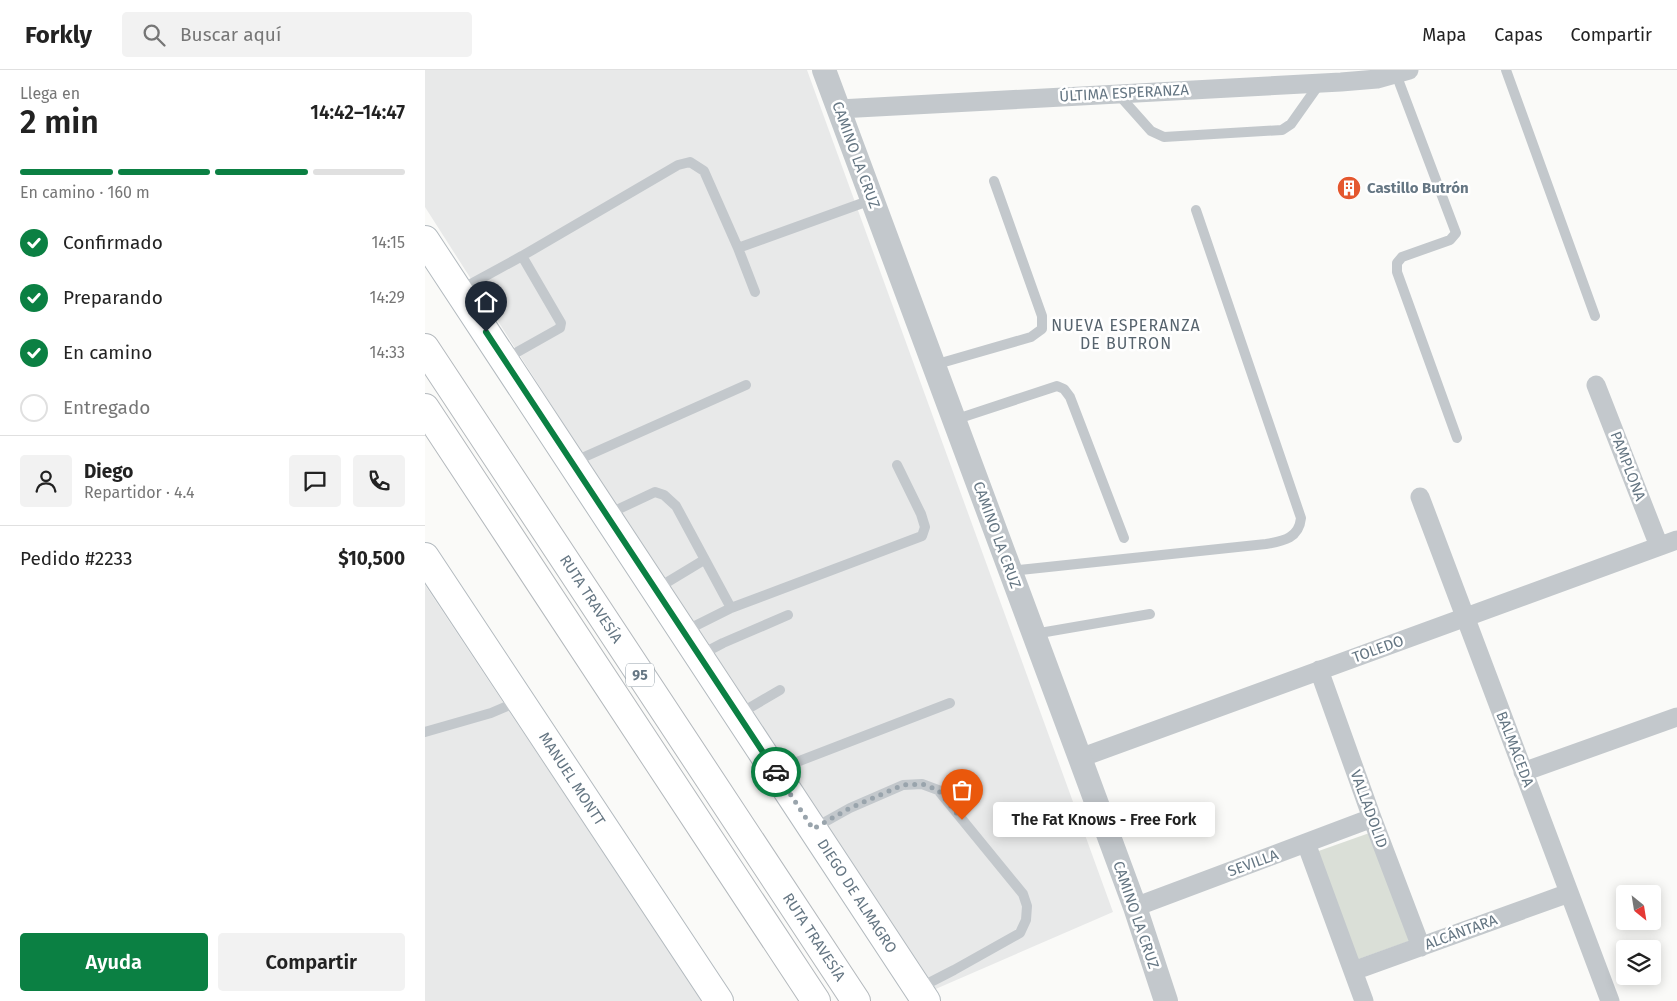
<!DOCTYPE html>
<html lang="es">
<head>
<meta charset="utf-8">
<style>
	body { margin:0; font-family:"Fira Sans",sans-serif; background:#f2f2f2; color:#222; height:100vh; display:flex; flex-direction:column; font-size:19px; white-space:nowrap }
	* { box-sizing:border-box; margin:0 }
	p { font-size:16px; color:#767676 }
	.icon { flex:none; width:28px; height:28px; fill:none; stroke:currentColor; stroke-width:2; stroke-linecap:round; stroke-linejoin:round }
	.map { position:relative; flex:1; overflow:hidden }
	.drawer { display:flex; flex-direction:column; background:#fff; width:425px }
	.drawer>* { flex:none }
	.needle { width:32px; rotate:150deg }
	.tools { position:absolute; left:1191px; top:815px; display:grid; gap:10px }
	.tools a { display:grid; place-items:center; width:45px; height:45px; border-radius:5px; background:#fff; box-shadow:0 2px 12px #0003; font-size:25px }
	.pin { position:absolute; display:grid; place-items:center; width:42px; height:42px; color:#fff; margin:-51px -21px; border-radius:50% 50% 50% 0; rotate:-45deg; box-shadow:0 0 5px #0007 }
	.pin .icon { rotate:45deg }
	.courier { position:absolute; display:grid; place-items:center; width:50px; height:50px; margin:-25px; border:4px solid #0b8043; border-radius:50%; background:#fff; color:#222; box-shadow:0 1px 6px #0007 }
	.bubble { position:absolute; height:35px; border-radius:5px; background:#fff; box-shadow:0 2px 12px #0003; font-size:16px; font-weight:600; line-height:35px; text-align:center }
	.head em { font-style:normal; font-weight:600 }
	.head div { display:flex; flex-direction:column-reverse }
	.head { display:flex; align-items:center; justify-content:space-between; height:85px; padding:0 20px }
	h1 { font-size:32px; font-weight:600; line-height:38px }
	.bar { display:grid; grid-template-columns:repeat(4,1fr); gap:8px 5px; align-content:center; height:60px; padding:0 20px }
	.bar i { height:6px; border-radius:4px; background:#e0e0e0 }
	.bar .current { background:#0b8043 }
	.bar p { grid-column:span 4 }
	.line { display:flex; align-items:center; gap:12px; padding:0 20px; border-top:1px solid #e0e0e0 }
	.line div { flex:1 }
	.round { display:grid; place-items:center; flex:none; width:52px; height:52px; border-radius:5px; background:#f2f2f2 }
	ol { padding:0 20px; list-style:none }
	li { display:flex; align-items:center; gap:15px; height:55px }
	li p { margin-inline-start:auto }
	li .icon { padding:5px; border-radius:50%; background:#0b8043; color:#fff; stroke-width:4 }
	li:last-child { color:#767676 }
	li i { width:28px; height:28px; border:2px solid #e0e0e0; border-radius:50% }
	.primary-button { display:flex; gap:10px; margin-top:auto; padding:10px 20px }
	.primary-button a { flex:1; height:58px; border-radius:5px; background:#0b8043; color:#fff; font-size:20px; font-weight:600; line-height:58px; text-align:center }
	.primary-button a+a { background:#f2f2f2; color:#222 }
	header { display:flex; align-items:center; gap:30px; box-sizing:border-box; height:70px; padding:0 25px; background:#fff; border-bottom:1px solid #e0e0e0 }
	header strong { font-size:24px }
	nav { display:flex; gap:28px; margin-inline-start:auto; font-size:18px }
	.search { width:350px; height:45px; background:#f2f2f2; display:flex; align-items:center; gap:12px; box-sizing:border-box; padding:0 18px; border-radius:5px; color:#767676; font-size:19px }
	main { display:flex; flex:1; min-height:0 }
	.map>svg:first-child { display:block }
	.built { fill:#e8e9e9 }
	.green { fill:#dadfd7 }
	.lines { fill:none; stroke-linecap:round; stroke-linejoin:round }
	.secondary-casing { stroke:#b3babf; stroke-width:30 }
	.trunk-casing { stroke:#b4b9bd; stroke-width:30 }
	.service { stroke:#c3c8cc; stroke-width:10 }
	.minor { stroke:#c3c8cc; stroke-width:19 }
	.tertiary { stroke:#c3c8cc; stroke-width:24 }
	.secondary { stroke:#fff; stroke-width:28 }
	.trunk { stroke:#fff; stroke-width:28 }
	.done { stroke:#99a4ac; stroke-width:5; stroke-dasharray:0 9 }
	.route { stroke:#0b8043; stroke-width:6 }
	.labels { text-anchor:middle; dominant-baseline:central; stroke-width:5; stroke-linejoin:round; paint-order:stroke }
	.shield { fill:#fff; stroke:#939fa8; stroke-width:1 }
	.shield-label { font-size:14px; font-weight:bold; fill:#657683 }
	.street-label { font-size:15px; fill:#657683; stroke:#fff }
	.poi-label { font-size:15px; font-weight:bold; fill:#657683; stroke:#fff; text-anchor:start }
	.neighbourhood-label { font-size:16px; letter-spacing:1px; fill:#57646e; stroke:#fff }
</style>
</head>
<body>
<header>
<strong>Forkly</strong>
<div class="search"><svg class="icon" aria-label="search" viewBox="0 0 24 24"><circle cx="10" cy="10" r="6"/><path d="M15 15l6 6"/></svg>Buscar aquí</div>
<nav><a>Mapa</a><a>Capas</a><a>Compartir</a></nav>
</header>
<main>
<section class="drawer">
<div class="head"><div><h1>2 min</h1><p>Llega en</p></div><em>14:42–14:47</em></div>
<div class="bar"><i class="current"></i><i class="current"></i><i class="current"></i><i></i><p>En camino · 160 m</p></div>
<ol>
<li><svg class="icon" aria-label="check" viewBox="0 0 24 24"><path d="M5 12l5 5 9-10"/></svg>Confirmado<p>14:15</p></li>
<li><svg class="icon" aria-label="check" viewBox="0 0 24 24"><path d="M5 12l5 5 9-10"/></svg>Preparando<p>14:29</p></li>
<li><svg class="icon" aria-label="check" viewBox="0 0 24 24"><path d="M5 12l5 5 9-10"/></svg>En camino<p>14:33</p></li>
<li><i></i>Entregado</li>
</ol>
<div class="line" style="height:90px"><a class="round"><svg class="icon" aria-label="person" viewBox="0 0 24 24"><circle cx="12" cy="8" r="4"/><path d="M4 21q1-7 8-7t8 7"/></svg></a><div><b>Diego</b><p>Repartidor · 4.4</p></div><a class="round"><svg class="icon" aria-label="chat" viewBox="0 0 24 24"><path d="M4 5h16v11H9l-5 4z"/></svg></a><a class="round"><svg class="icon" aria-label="phone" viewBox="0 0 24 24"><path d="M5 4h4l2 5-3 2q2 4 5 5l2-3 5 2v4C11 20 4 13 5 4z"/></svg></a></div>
<div class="line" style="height:65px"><div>Pedido #2233</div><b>$10,500</b></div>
<div class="primary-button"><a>Ayuda</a><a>Compartir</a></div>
</section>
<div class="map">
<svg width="1252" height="931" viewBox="0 0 1252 931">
	<rect width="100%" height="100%" fill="#fafaf8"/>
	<path class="built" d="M 0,0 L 382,0 L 688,842 L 506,921 L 313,627 L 0,137 Z
		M 0,515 L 277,931 L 0,931 Z"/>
	<path class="green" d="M 950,761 L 987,870 L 928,891 L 888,783 Z"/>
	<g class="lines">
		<g class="secondary-casing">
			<path id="secondary" d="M 0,170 L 501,931
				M 0,487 L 294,931"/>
		</g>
		<g class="trunk-casing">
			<path id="trunk" d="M 0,278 L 431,931
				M 0,338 L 391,931"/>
		</g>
		<path class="service" d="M 1081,0 L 1170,246
			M 971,4 L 1031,163 L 1025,170 L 977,187 L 972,193 L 972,202 L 1032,368
			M 693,24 L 726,61 L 739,67 L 857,60 L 866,54 L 895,13
			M 313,178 L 446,130
			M 35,220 L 97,186 L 253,95 L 265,92 L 279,101 L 313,178 L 330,222
			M 80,289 L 135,258 L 136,253 L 97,186
			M 509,295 L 606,267 L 617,259 L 617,246 L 569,111
			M 529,350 L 632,316 L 639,319 L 645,327 L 699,468
			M 148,392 L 321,315
			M 183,444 L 230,422 L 239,425 L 251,436 L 306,538 L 260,561
			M 585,501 L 841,474 C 859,471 874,468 876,448 L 771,140
			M 231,519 L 279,490
			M 306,538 L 497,466 L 500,457 L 496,444 L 472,395
			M 609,564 L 725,544
			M 275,585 L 298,573 L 363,545
			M 314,644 L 355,620
			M 0,662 L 66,643 L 94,631
			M 351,700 L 525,633
			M 389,758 L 425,738 L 478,715 L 497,714 L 513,720 L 598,824 L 602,836 L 601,850 L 595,863 L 529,900 L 494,918"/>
		<path class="minor" d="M 414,39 L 916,12 L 952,9 L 984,0
			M 1171,315 L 1234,476
			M 995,427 L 1185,931
			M 894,600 L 947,748 L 996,877
			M 655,688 L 1252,470
			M 1098,702 L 1252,647
			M 881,773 L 939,931
			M 710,837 L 947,748
			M 928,901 L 1144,823"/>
		<path class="tertiary" d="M 399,0 L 655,688 L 710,837 L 741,931"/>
		<use href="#secondary" class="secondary"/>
		<use href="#trunk" class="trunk"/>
	</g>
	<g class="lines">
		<path class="done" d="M 351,702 L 388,759 L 425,738 L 478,715 L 497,714 L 513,720 L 537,750"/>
		<path class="route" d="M 61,262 L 351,702"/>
	</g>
	<defs>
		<g id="building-disc" transform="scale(1.25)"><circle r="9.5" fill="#e4572e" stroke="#fff"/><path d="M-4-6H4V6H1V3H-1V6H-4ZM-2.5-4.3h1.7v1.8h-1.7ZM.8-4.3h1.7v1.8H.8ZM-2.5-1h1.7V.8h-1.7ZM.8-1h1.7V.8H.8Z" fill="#fff"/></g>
	</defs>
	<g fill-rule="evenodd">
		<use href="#building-disc" x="924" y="118"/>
	</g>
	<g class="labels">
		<rect class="shield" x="201" y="593.5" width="28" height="23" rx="4"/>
		<g class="shield-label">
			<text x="215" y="605">95</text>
		</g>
		<g class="street-label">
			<text transform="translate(699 23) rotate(-3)">ÚLTIMA ESPERANZA</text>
			<text transform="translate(431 85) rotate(70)">CAMINO LA CRUZ</text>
			<text transform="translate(1203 396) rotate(69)">PAMPLONA</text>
			<text transform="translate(572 465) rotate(70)">CAMINO LA CRUZ</text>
			<text transform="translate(166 529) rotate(57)">RUTA TRAVESÍA</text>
			<text transform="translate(953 579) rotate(-20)">TOLEDO</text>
			<text transform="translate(1090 679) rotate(69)">BALMACEDA</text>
			<text transform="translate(147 709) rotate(57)">MANUEL MONTT</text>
			<text transform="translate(944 739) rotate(70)">VALLADOLID</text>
			<text transform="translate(828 793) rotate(-20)">SEVILLA</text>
			<text transform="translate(432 826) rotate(57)">DIEGO DE ALMAGRO</text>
			<text transform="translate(711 845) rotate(71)">CAMINO LA CRUZ</text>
			<text transform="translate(1036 862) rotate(-20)">ALCÁNTARA</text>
			<text transform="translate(389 867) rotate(57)">RUTA TRAVESÍA</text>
		</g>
		<g class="poi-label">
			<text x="942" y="118">Castillo Butrón</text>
		</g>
		<g class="neighbourhood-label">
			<text x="701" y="255">NUEVA ESPERANZA<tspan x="701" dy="18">DE BUTRON</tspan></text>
		</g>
	</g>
</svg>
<div class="tools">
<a><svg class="needle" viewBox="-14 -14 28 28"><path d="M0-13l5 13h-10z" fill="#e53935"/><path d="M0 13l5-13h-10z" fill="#767676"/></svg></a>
<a><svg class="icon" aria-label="layers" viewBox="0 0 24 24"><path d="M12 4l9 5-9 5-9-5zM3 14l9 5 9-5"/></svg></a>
</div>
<div class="pin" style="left:537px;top:750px;background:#ea580c"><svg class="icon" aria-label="bag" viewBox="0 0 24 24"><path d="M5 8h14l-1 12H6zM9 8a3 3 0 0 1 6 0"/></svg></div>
<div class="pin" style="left:61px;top:262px;background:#1f2937"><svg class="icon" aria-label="home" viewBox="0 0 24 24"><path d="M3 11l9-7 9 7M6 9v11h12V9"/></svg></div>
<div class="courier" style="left:351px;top:702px"><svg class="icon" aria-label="car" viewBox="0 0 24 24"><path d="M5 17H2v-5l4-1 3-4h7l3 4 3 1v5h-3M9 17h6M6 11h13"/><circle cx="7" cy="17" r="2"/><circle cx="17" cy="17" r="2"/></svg></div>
<div class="bubble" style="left:568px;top:732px;width:222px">The Fat Knows - Free Fork</div>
</div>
</main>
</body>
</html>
